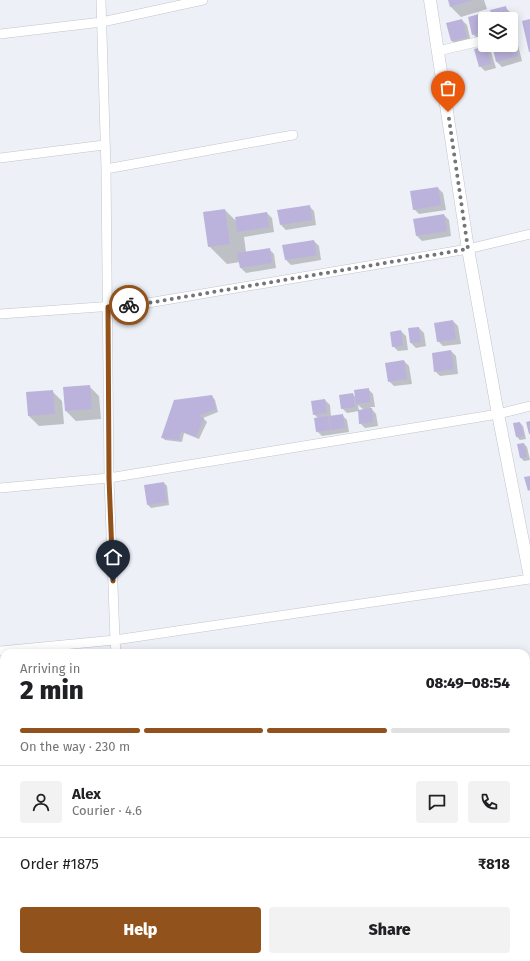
<!DOCTYPE html>
<html lang="en">
<head>
<meta charset="utf-8">
<style>
	body { margin:0; font-family:"Fira Sans",sans-serif; background:#f2f2f2; color:#202124; height:100vh; display:flex; flex-direction:column; font-size:15px; white-space:nowrap }
	* { box-sizing:border-box; margin:0 }
	p { font-size:13px; color:#757577 }
	.icon { flex:none; width:22px; height:22px; fill:none; stroke:currentColor; stroke-width:2; stroke-linecap:round; stroke-linejoin:round }
	.map { position:relative; flex:1; overflow:hidden }
	.sheet { position:absolute; left:0px; top:649px; width:530px; height:312px; display:flex; flex-direction:column; background:#fff; border-radius:12px 12px 0 0; box-shadow:0 2px 10px #0003 }
	.sheet>* { flex:none }
	.controls { position:absolute; left:478px; top:12px; display:grid; gap:8px }
	.controls a { display:grid; place-items:center; width:40px; height:40px; border-radius:4px; background:#fff; box-shadow:0 2px 10px #0003; font-size:20px }
	.pin { position:absolute; display:grid; place-items:center; width:34px; height:34px; color:#fff; margin:-41px -17px; border-radius:50% 50% 50% 0; rotate:-45deg; box-shadow:0 0 4px #0007 }
	.pin .icon { rotate:45deg }
	.courier { position:absolute; display:grid; place-items:center; width:40px; height:40px; margin:-20px; border:3px solid #92521b; border-radius:50%; background:#fff; color:#222; box-shadow:0 1px 5px #0007 }
	.overview em { font-style:normal; font-weight:800 }
	.overview div { display:flex; flex-direction:column-reverse }
	.overview { display:flex; align-items:center; justify-content:space-between; height:68px; padding:0 20px }
	h1 { font-size:26px; font-weight:800; line-height:30px }
	.bar { display:grid; grid-template-columns:repeat(4,1fr); gap:6px 4px; align-content:center; height:48px; padding:0 20px }
	.bar i { height:5px; border-radius:3px; background:#e0e0e0 }
	.bar .selected { background:#92521b }
	.bar p { grid-column:span 4 }
	.line { display:flex; align-items:center; gap:10px; padding:0 20px; border-top:1px solid #e0e0e0 }
	.line div { flex:1 }
	.round { display:grid; place-items:center; flex:none; width:42px; height:42px; border-radius:4px; background:#f2f2f2 }
	.primary-button { display:flex; gap:8px; margin-top:auto; padding:8px 20px }
	.primary-button a { flex:1; height:46px; border-radius:4px; background:#92521b; color:#fff; font-size:16px; font-weight:800; line-height:46px; text-align:center }
	.primary-button a+a { background:#f2f2f2; color:#202124 }
	.map>svg:first-child { display:block }
	.shadow { fill:#0003; fill-rule:evenodd }
	.building { fill:#bbb3dc }
	.lines { fill:none; stroke-linecap:round; stroke-linejoin:round }
	.street-casing { stroke:#c1c4cb; stroke-width:10 }
	.secondary-casing { stroke:#c1c4cb; stroke-width:13 }
	.street { stroke:#fff; stroke-width:9 }
	.secondary { stroke:#fff; stroke-width:12 }
	.done { stroke:#737579; stroke-width:4; stroke-dasharray:0 7.2 }
	.route { stroke:#92521b; stroke-width:5 }
</style>
</head>
<body>
<div class="map">
<svg width="530" height="961" viewBox="0 0 530 961">
	<rect width="100%" height="100%" fill="#edf0f7"/>
	<path class="shadow" d="M 449,0 L 484,0 L 487,9 L 461,17 L 451,7 Z
		M 505,7 L 510,12 L 515,29 L 511,30 L 511,19 L 494,19 Z
		M 483,14 L 488,19 L 485,19 L 485,38 L 478,39 L 473,34 Z
		M 462,20 L 467,25 L 471,42 L 457,46 L 452,41 L 448,24 Z
		M 511,40 L 513,40 L 518,45 L 522,61 L 502,67 L 497,62 L 494,45 L 511,45 Z
		M 486,47 L 491,52 L 496,68 L 485,71 L 480,66 Z
		M 438,188 L 443,193 L 446,210 L 419,214 L 414,209 Z
		M 309,206 L 314,211 L 316,225 L 286,230 L 281,225 Z
		M 225,210 L 236,221 L 267,213 L 272,218 L 274,232 L 244,237 L 246,252 L 269,249 L 274,254 L 276,268 L 246,273 L 241,268 L 240,262 L 227,264 L 209,246 Z
		M 444,215 L 449,220 L 451,236 L 422,241 L 417,236 Z
		M 314,241 L 319,246 L 321,260 L 291,265 L 286,260 Z
		M 453,321 L 458,326 L 461,344 L 443,346 L 438,341 Z
		M 419,328 L 424,333 L 426,346 L 416,348 L 411,343 Z
		M 401,331 L 406,336 L 408,350 L 398,351 L 393,346 Z
		M 451,351 L 456,356 L 458,374 L 440,376 L 435,371 Z
		M 404,361 L 409,366 L 412,384 L 394,386 L 389,381 Z
		M 89,386 L 99,396 L 101,419 L 76,421 L 66,411 Z
		M 368,389 L 373,394 L 375,407 L 370,407 L 376,414 L 378,426 L 365,428 L 360,423 L 359,411 L 347,413 L 342,408 L 353,394 L 356,398 ZM 358,405 L 364,410 L 359,411 Z
		M 52,391 L 62,401 L 64,424 L 39,426 L 29,416 L 28,393 Z
		M 212,396 L 215,400 L 218,412 L 203,418 L 207,422 L 199,439 L 184,433 L 182,442 L 165,440 L 162,437 Z
		M 325,400 L 330,405 L 331,417 L 342,415 L 347,420 L 349,432 L 322,436 L 317,431 L 318,418 L 314,414 Z
		M 520,423 L 523,426 L 526,439 L 520,440 L 517,437 L 514,424 Z
		M 524,444 L 527,447 L 530,460 L 524,461 L 521,458 L 518,445 Z
		M 164,483 L 167,486 L 169,505 L 151,508 L 148,505 Z
		M 0,661 L 2,661 L 4,663 L 4,697 L 0,697 Z
		M 0,720 L 4,720 L 4,777 L 0,773 Z"/>
	<path class="building" d="M 448,0 L 473,0 L 450,7 Z
		M 506,6 L 509,19 L 493,19 L 490,10 Z
		M 483,13 L 485,19 L 485,31 L 472,35 L 468,17 Z
		M 462,19 L 467,37 L 451,41 L 446,23 Z
		M 530,19 L 530,52 L 529,52 L 522,21 Z
		M 511,39 L 513,39 L 518,56 L 496,62 L 492,45 L 511,45 Z
		M 487,46 L 491,64 L 479,67 L 474,49 Z
		M 438,187 L 441,205 L 413,210 L 410,191 Z
		M 310,205 L 312,220 L 280,225 L 277,210 Z
		M 225,209 L 230,244 L 208,247 L 203,212 Z
		M 267,212 L 269,227 L 237,232 L 235,217 Z
		M 444,214 L 447,231 L 416,236 L 413,219 Z
		M 314,240 L 317,255 L 285,260 L 282,245 Z
		M 270,248 L 272,263 L 240,268 L 237,253 Z
		M 453,320 L 456,339 L 437,342 L 434,323 Z
		M 419,327 L 421,342 L 410,343 L 408,328 Z
		M 401,330 L 403,346 L 392,347 L 390,332 Z
		M 451,350 L 454,369 L 434,372 L 432,353 Z
		M 404,360 L 407,379 L 388,382 L 385,363 Z
		M 90,385 L 92,409 L 65,411 L 63,387 Z
		M 369,388 L 370,402 L 356,404 L 354,390 Z
		M 53,390 L 55,414 L 28,416 L 26,392 Z
		M 353,393 L 355,407 L 341,409 L 339,395 Z
		M 212,395 L 216,409 L 198,416 L 204,418 L 196,437 L 181,431 L 179,440 L 161,438 L 174,400 Z
		M 325,399 L 327,413 L 313,415 L 311,401 Z
		M 372,408 L 373,422 L 359,424 L 358,410 Z
		M 343,414 L 345,428 L 331,430 L 329,416 Z
		M 328,416 L 330,430 L 316,432 L 314,418 Z
		M 530,421 L 530,434 L 529,434 L 526,422 Z
		M 520,422 L 524,436 L 516,437 L 513,423 Z
		M 524,443 L 527,457 L 520,458 L 517,444 Z
		M 530,476 L 530,490 L 528,491 L 524,477 Z
		M 164,482 L 167,502 L 147,505 L 144,485 Z
		M 0,660 L 2,660 L 4,682 L 4,687 L 0,687 Z
		M 0,719 L 4,719 L 4,768 L 0,768 Z"/>
	<g class="lines">
		<g class="street-casing">
			<path id="street" d="M 0,34 L 102,22 L 203,0
				M 438,51 L 485,40
				M 0,158 L 104,145
				M 106,169 L 293,135
				M 0,314 L 142,304 L 468,249 L 530,234
				M 0,488 L 109,478 L 498,414 L 530,406
				M 0,651 L 115,640 L 109,478 L 106,169 L 101,0
				M 116,653 L 115,640 L 530,579
				M 0,843 L 4,842
				M 150,957 L 150,961
				M 252,957 L 253,961"/>
		</g>
		<g class="secondary-casing">
			<path id="secondary" d="M 430,0 L 468,249 L 498,414 L 530,577
				M 342,957 L 374,958 L 391,961
				M 209,961 L 246,957"/>
		</g>
		<use href="#street" class="street"/>
		<use href="#secondary" class="secondary"/>
	</g>
	<g class="lines">
		<path class="done" d="M 129,305 L 142,304 L 468,249 L 448,112"/>
		<path class="route" d="M 113,581 L 109,478 L 108,307 L 129,305"/>
	</g>
</svg>
<div class="controls">
<a><svg class="icon" aria-label="layers" viewBox="0 0 24 24"><path d="M12 4l9 5-9 5-9-5zM3 14l9 5 9-5"/></svg></a>
</div>
<div class="pin" style="left:448px;top:112px;background:#ea580c"><svg class="icon" aria-label="bag" viewBox="0 0 24 24"><path d="M5 8h14l-1 12H6zM9 8a3 3 0 0 1 6 0"/></svg></div>
<div class="pin" style="left:113px;top:581px;background:#1f2937"><svg class="icon" aria-label="home" viewBox="0 0 24 24"><path d="M3 11l9-7 9 7M6 9v11h12V9"/></svg></div>
<div class="courier" style="left:129px;top:305px"><svg class="icon" aria-label="bike" viewBox="0 0 24 24"><circle cx="6" cy="16" r="4"/><circle cx="18" cy="16" r="4"/><path d="M6 16l4-8h5l3 8M10 8l3 8H6M13 5h3"/></svg></div>
<section class="sheet">
<div class="overview"><div><h1>2 min</h1><p>Arriving in</p></div><em>08:49–08:54</em></div>
<div class="bar"><i class="selected"></i><i class="selected"></i><i class="selected"></i><i></i><p>On the way · 230 m</p></div>
<div class="line" style="height:72px"><a class="round"><svg class="icon" aria-label="person" viewBox="0 0 24 24"><circle cx="12" cy="8" r="4"/><path d="M4 21q1-7 8-7t8 7"/></svg></a><div><b>Alex</b><p>Courier · 4.6</p></div><a class="round"><svg class="icon" aria-label="chat" viewBox="0 0 24 24"><path d="M4 5h16v11H9l-5 4z"/></svg></a><a class="round"><svg class="icon" aria-label="phone" viewBox="0 0 24 24"><path d="M5 4h4l2 5-3 2q2 4 5 5l2-3 5 2v4C11 20 4 13 5 4z"/></svg></a></div>
<div class="line" style="height:52px"><div>Order #1875</div><b>₹818</b></div>
<div class="primary-button"><a>Help</a><a>Share</a></div>
</section>
</div>
</body>
</html>
